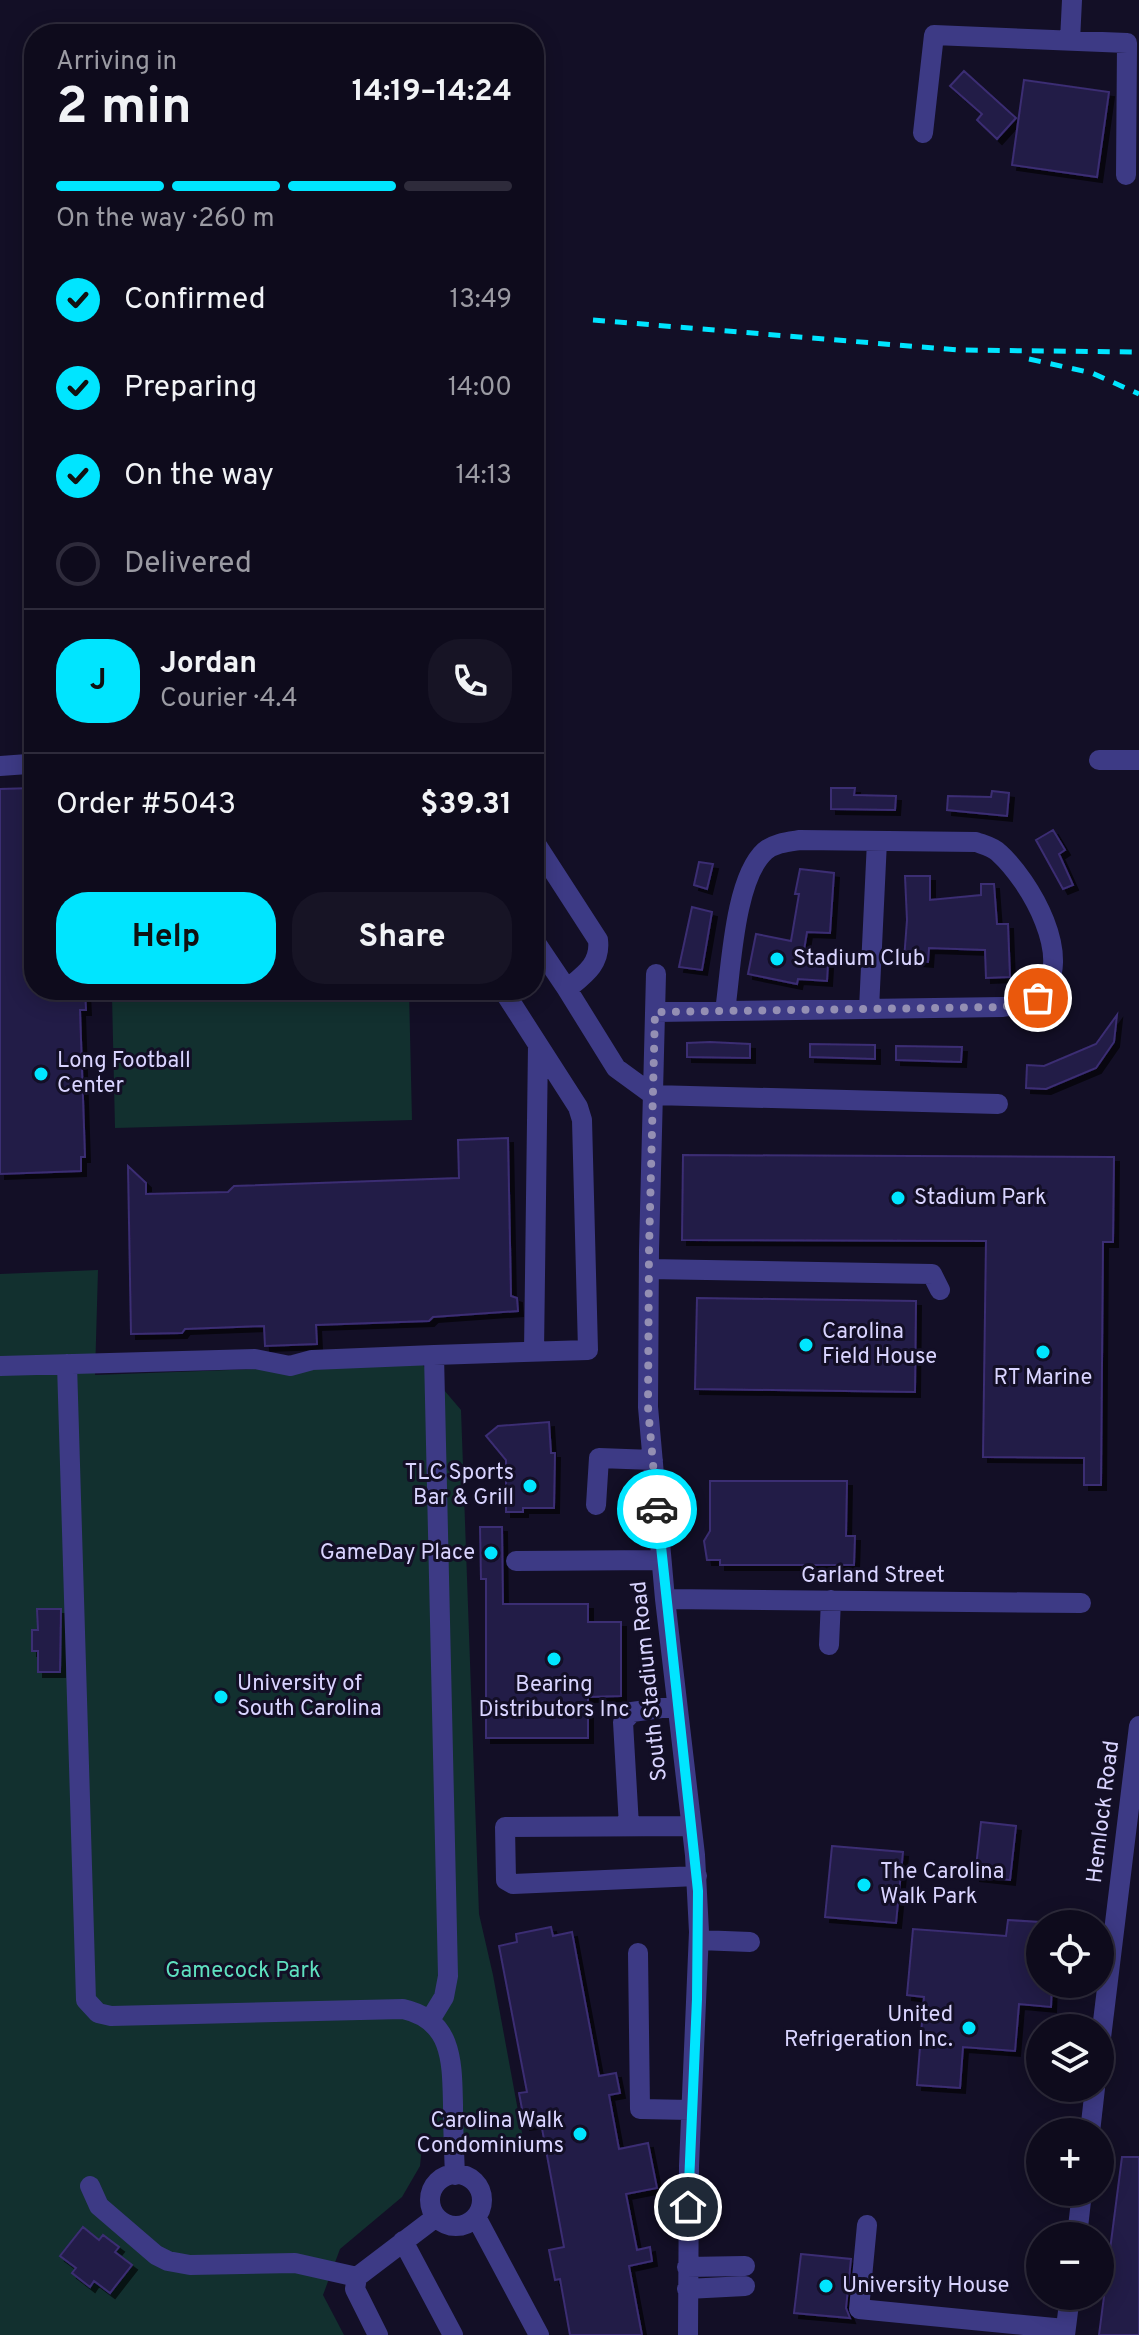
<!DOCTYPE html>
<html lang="en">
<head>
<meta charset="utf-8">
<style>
	body { margin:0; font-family:Overpass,sans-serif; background:#171425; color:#f1f3f6; height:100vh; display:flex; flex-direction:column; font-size:30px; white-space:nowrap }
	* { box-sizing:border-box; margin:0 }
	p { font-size:26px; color:#9b9ba3 }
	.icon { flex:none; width:44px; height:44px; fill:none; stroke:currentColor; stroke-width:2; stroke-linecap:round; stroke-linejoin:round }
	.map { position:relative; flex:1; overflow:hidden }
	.panel { position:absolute; left:24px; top:24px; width:520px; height:976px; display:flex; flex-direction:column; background:#0e0b1c; border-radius:32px; box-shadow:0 4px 20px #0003,0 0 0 2px #2e2b3b }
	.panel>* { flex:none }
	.fabs { position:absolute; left:1026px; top:1910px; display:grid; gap:16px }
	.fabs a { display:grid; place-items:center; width:88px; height:88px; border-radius:50%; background:#0e0b1c; box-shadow:0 4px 20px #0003,0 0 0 2px #2e2b3b; font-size:40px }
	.pin { position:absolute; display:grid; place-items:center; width:68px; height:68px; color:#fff; margin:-34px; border:4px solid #fff; border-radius:50%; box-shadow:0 2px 8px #0007 }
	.courier { position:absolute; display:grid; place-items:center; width:80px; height:80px; margin:-40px; border:6px solid #00e5ff; border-radius:50%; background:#fff; color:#222; box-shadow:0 2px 10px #0007 }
	.head em { font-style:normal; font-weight:700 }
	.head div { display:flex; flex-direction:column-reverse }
	.head { display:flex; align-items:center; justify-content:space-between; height:136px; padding:0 32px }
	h1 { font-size:52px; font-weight:700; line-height:60px }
	.bar { display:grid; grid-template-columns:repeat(4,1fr); gap:12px 8px; align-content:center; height:96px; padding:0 32px }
	.bar i { height:10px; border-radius:6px; background:#2e2b3b }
	.bar .selected { background:#00e5ff }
	.bar p { grid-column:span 4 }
	.line { display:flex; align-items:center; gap:20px; padding:0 32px; border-top:2px solid #2e2b3b }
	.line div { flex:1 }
	.round { display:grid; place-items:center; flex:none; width:84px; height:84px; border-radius:32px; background:#171425 }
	ol { padding:0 32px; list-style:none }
	li { display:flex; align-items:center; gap:24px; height:88px }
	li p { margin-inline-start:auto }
	li .icon { padding:8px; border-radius:50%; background:#00e5ff; color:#111; stroke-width:4 }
	li:last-child { color:#9b9ba3 }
	li i { width:44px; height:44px; border:4px solid #2e2b3b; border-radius:50% }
	.action { display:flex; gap:16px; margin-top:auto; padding:16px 32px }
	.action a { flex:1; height:92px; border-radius:32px; background:#00e5ff; color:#111; font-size:32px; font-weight:700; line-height:92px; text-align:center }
	.action a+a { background:#171425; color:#f1f3f6 }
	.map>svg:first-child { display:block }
	.green { fill:#12302f }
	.building { fill:#241b47; stroke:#3b2d73; stroke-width:2; filter:url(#shadow) }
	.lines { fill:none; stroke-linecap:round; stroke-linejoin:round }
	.minor { stroke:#3d3a85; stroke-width:20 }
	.rail { stroke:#00e5ff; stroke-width:5; stroke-dasharray:12 10; stroke-linecap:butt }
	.done { stroke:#948fb3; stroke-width:8; stroke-dasharray:0 14.4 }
	.route { stroke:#00e5ff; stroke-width:10 }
	.poi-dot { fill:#00e5ff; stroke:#130f26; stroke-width:3 }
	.labels { text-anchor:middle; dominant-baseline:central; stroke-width:6; stroke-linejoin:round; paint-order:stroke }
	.poi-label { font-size:22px; fill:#d9d4ff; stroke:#130f26; text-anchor:start }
	.street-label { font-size:22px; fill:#d9d4ff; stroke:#130f26 }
	.park-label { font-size:22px; fill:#5fe0c0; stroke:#130f26 }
</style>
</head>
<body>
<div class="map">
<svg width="1139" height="2335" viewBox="0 0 1139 2335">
	<defs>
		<filter id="shadow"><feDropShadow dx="5" dy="5" stdDeviation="0" flood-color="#0009"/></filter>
	</defs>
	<rect width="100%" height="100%" fill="#130f26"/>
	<path class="green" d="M 301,990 L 409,990 L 412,1120 L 115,1128 L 112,996 Z
		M 98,1270 L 95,1375 L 421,1363 L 461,1410 L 479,1914 L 493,1975 L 523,2138 L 423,2137 L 420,2166 L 402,2197 L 340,2249 L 323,2295 L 344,2335 L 0,2335 L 0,1274 Z"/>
	<path class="building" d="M 964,71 L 1016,118 L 997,139 L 977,120 L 982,114 L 950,86 Z
		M 1024,80 L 1109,92 L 1097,177 L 1012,165 Z
		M 34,788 L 34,990 L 85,990 L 86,1010 L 80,1010 L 85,1157 L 81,1157 L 81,1171 L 0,1174 L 0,789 Z
		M 831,788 L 855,788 L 854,795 L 896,796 L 895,810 L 831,809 Z
		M 992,791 L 1009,793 L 1007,816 L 947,810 L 948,796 L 991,797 Z
		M 1053,830 L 1065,850 L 1059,854 L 1073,885 L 1063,889 L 1036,840 Z
		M 699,862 L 713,864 L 707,889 L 694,885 Z
		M 800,869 L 834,873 L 830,933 L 807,932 L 802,962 L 828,964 L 827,981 L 798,979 L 797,984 L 748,974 L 756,934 L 791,941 L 799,894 L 795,894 Z
		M 905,876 L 930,876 L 930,900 L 981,895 L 981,884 L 994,884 L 997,924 L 1008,924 L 1010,977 L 986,978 L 985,950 L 929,948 L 928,962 L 904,960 L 907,920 Z
		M 692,907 L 712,912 L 702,970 L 679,967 Z
		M 1117,1015 L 1114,1042 L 1096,1068 L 1046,1089 L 1026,1088 L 1027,1065 L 1044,1066 L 1096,1044 Z
		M 710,1042 L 750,1044 L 750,1058 L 687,1057 L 687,1043 Z
		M 810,1044 L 875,1045 L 875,1059 L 810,1057 Z
		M 896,1046 L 962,1047 L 961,1062 L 896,1060 Z
		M 508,1138 L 511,1296 L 517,1298 L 518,1311 L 433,1317 L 429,1321 L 316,1325 L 317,1344 L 265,1346 L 264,1326 L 185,1329 L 182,1333 L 131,1334 L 128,1166 L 146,1183 L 146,1194 L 228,1192 L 234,1186 L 459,1178 L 458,1140 Z
		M 683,1155 L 1114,1157 L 1113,1242 L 1103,1242 L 1101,1485 L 1084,1485 L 1084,1458 L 983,1457 L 986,1241 L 682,1240 Z
		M 697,1298 L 916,1301 L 915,1392 L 695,1389 Z
		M 549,1422 L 551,1453 L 555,1453 L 554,1508 L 523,1508 L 523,1512 L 506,1512 L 506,1460 L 486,1436 L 498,1426 Z
		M 710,1481 L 847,1481 L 846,1536 L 855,1536 L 854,1565 L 720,1565 L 720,1560 L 707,1560 L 704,1541 L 710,1531 Z
		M 480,1527 L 502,1527 L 503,1604 L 588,1604 L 588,1622 L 621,1622 L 621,1696 L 588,1697 L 588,1738 L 486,1738 L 486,1579 L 481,1579 Z
		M 37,1609 L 61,1609 L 60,1672 L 38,1672 L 38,1651 L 32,1651 L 32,1630 L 38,1630 Z
		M 981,1822 L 1016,1826 L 1010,1880 L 975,1876 Z
		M 832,1846 L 903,1852 L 896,1923 L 825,1917 Z
		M 1008,1920 L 1040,1922 L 1040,1984 L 1052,1984 L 1051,2007 L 1019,2004 L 1015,2051 L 963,2047 L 960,2088 L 917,2085 L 924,1997 L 907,1995 L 913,1929 L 1006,1936 Z
		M 551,1927 L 553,1936 L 572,1932 L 599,2076 L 616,2073 L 620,2093 L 609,2095 L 619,2149 L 648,2143 L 657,2188 L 626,2194 L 637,2250 L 650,2247 L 652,2261 L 629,2266 L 642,2335 L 570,2335 L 560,2279 L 555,2280 L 549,2250 L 564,2247 L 541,2123 L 525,2125 L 519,2093 L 527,2092 L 499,1946 L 517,1942 L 516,1934 Z
		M 1122,2157 L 1139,2157 L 1139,2335 L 1099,2335 Z
		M 83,2227 L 99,2240 L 103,2235 L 119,2247 L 115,2252 L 132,2265 L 110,2293 L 94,2281 L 90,2287 L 72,2273 L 76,2268 L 60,2256 Z
		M 801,2254 L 851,2259 L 846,2308 L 850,2318 L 794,2313 Z"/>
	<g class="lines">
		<path class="minor" d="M 1070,41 L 1072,0
			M 923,133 L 934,35 L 1127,43 L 1126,175
			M 1099,760 L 1139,760
			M 0,766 L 28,764
			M 534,841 L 598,940 C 601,964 584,975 567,989 L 534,940
			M 656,974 L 649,1250 L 648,1407 L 665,1599 L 695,1855 L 699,1932 L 689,2166 L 688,2335
			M 567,989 L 616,1068 L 653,1095 L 998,1104
			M 869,1009 L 877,841
			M 655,1012 C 771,1011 887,1009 1003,1007 C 1014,1005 1031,1005 1039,997 C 1077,960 1029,880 999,853 C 993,847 984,845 976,842 L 800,840 C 787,842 775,843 765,851 C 734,879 731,971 725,1011
			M 649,1269 L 932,1274 L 940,1290
			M 534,1352 L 538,1045
			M 434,1355 L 588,1350 L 582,1120 L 578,1107 L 503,990
			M 67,1364 L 86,2000 L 98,2013 L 111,2016 L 403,2009 C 453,2020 452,2062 453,2105 C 453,2128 454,2151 455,2175
			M 0,1366 L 255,1359 L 290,1366 L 312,1360 L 434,1355 L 448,1976 L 444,1997 L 430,2020
			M 596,1505 L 599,1458 L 653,1460
			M 516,1561 L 661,1560
			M 665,1599 L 1081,1603
			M 829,1645 L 831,1600
			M 629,1826 L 623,1722 L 632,1712 L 676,1706
			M 691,1826 L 505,1827 L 506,1880 L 513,1884 L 697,1876
			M 699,1940 L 750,1942
			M 638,1953 L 640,2109 L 691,2110
			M 1100,2046 L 1139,1726
			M 1090,2132 L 1095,2088
			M430 2200a26 26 0 1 1 52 0a26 26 0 1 1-52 0Z
			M 90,2186 L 99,2206 L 156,2255 L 168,2261 L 190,2265 L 295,2263 L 357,2277
			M 476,2217 L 539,2335
			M 867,2225 L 859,2309 L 1065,2329
			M 1077,2236 L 1082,2192
			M 403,2241 L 453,2335
			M 687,2267 L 745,2266
			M 687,2289 L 745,2286
			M 378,2335 L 355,2289 L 357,2277 L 436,2217
			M 1065,2335 L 1070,2296"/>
		<path class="rail" d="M 593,320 L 958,350 L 1139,352
			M 1029,359 L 1092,373 L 1139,394"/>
	</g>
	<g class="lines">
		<path class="done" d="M 657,1509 L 648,1407 L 649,1250 L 655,1012 L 1003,1007 L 1038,998"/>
		<path class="route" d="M 657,1509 L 698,1891 L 697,1999 L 688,2207"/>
	</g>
	<g class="poi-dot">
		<circle cx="777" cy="959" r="8"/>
		<circle cx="41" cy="1074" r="8"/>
		<circle cx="898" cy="1198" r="8"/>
		<circle cx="806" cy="1345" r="8"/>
		<circle cx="1043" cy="1352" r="8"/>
		<circle cx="530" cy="1486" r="8"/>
		<circle cx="491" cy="1553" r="8"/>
		<circle cx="554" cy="1659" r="8"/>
		<circle cx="221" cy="1697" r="8"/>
		<circle cx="864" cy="1885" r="8"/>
		<circle cx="969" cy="2028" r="8"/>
		<circle cx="580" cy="2134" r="8"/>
		<circle cx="826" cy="2286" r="8"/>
	</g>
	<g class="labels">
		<g class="poi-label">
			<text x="793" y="959">Stadium Club</text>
			<text x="57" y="1061">Long Football<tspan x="57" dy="25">Center</tspan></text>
			<text x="914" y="1198">Stadium Park</text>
			<text x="822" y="1332">Carolina<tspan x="822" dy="25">Field House</tspan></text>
			<text x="1043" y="1378" text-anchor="middle">RT Marine</text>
			<text x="514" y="1473" text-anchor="end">TLC Sports<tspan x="514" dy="25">Bar &amp; Grill</tspan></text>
			<text x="475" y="1553" text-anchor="end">GameDay Place</text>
			<text x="237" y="1684">University of<tspan x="237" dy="25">South Carolina</tspan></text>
			<text x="554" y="1685" text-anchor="middle">Bearing<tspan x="554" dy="25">Distributors Inc</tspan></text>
			<text x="880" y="1872">The Carolina<tspan x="880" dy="25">Walk Park</tspan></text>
			<text x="953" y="2015" text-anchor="end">United<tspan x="953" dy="25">Refrigeration Inc.</tspan></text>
			<text x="564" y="2121" text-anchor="end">Carolina Walk<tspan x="564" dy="25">Condominiums</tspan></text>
			<text x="842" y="2286">University House</text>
		</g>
		<g class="street-label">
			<text x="873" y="1576">Garland Street</text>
			<text transform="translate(650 1681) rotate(-96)">South Stadium Road</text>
			<text transform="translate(1104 1812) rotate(-83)">Hemlock Road</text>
		</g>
		<g class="park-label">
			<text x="243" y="1971">Gamecock Park</text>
		</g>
	</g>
</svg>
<div class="fabs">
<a><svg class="icon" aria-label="locate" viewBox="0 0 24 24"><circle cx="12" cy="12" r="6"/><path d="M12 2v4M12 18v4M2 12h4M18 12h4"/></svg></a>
<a><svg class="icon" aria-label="layers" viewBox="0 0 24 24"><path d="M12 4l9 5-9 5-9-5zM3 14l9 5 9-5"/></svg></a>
<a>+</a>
<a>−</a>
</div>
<div class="pin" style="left:1038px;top:998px;background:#ea580c"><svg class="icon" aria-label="bag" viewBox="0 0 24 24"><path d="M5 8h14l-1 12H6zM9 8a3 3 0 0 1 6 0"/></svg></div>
<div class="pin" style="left:688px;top:2207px;background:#1f2937"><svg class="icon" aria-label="home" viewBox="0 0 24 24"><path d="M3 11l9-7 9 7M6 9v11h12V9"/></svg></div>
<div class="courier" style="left:657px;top:1509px"><svg class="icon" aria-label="car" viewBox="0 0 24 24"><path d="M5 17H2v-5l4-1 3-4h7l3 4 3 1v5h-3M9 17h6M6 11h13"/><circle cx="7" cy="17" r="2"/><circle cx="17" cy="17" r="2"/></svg></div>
<section class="panel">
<div class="head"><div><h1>2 min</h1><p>Arriving in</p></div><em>14:19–14:24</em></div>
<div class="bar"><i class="selected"></i><i class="selected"></i><i class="selected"></i><i></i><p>On the way · 260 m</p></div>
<ol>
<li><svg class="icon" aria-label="check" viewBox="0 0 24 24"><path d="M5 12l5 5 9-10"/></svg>Confirmed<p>13:49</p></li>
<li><svg class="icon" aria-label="check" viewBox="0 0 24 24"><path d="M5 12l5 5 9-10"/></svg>Preparing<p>14:00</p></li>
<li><svg class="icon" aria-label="check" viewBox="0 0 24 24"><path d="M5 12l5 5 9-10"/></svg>On the way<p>14:13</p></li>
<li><i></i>Delivered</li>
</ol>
<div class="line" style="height:144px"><b class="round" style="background:#00e5ff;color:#111">J</b><div><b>Jordan</b><p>Courier · 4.4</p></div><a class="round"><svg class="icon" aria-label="phone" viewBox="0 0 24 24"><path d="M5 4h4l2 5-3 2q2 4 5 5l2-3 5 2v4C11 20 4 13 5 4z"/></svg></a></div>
<div class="line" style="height:104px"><div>Order #5043</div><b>$39.31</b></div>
<div class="action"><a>Help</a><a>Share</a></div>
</section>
</div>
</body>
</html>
